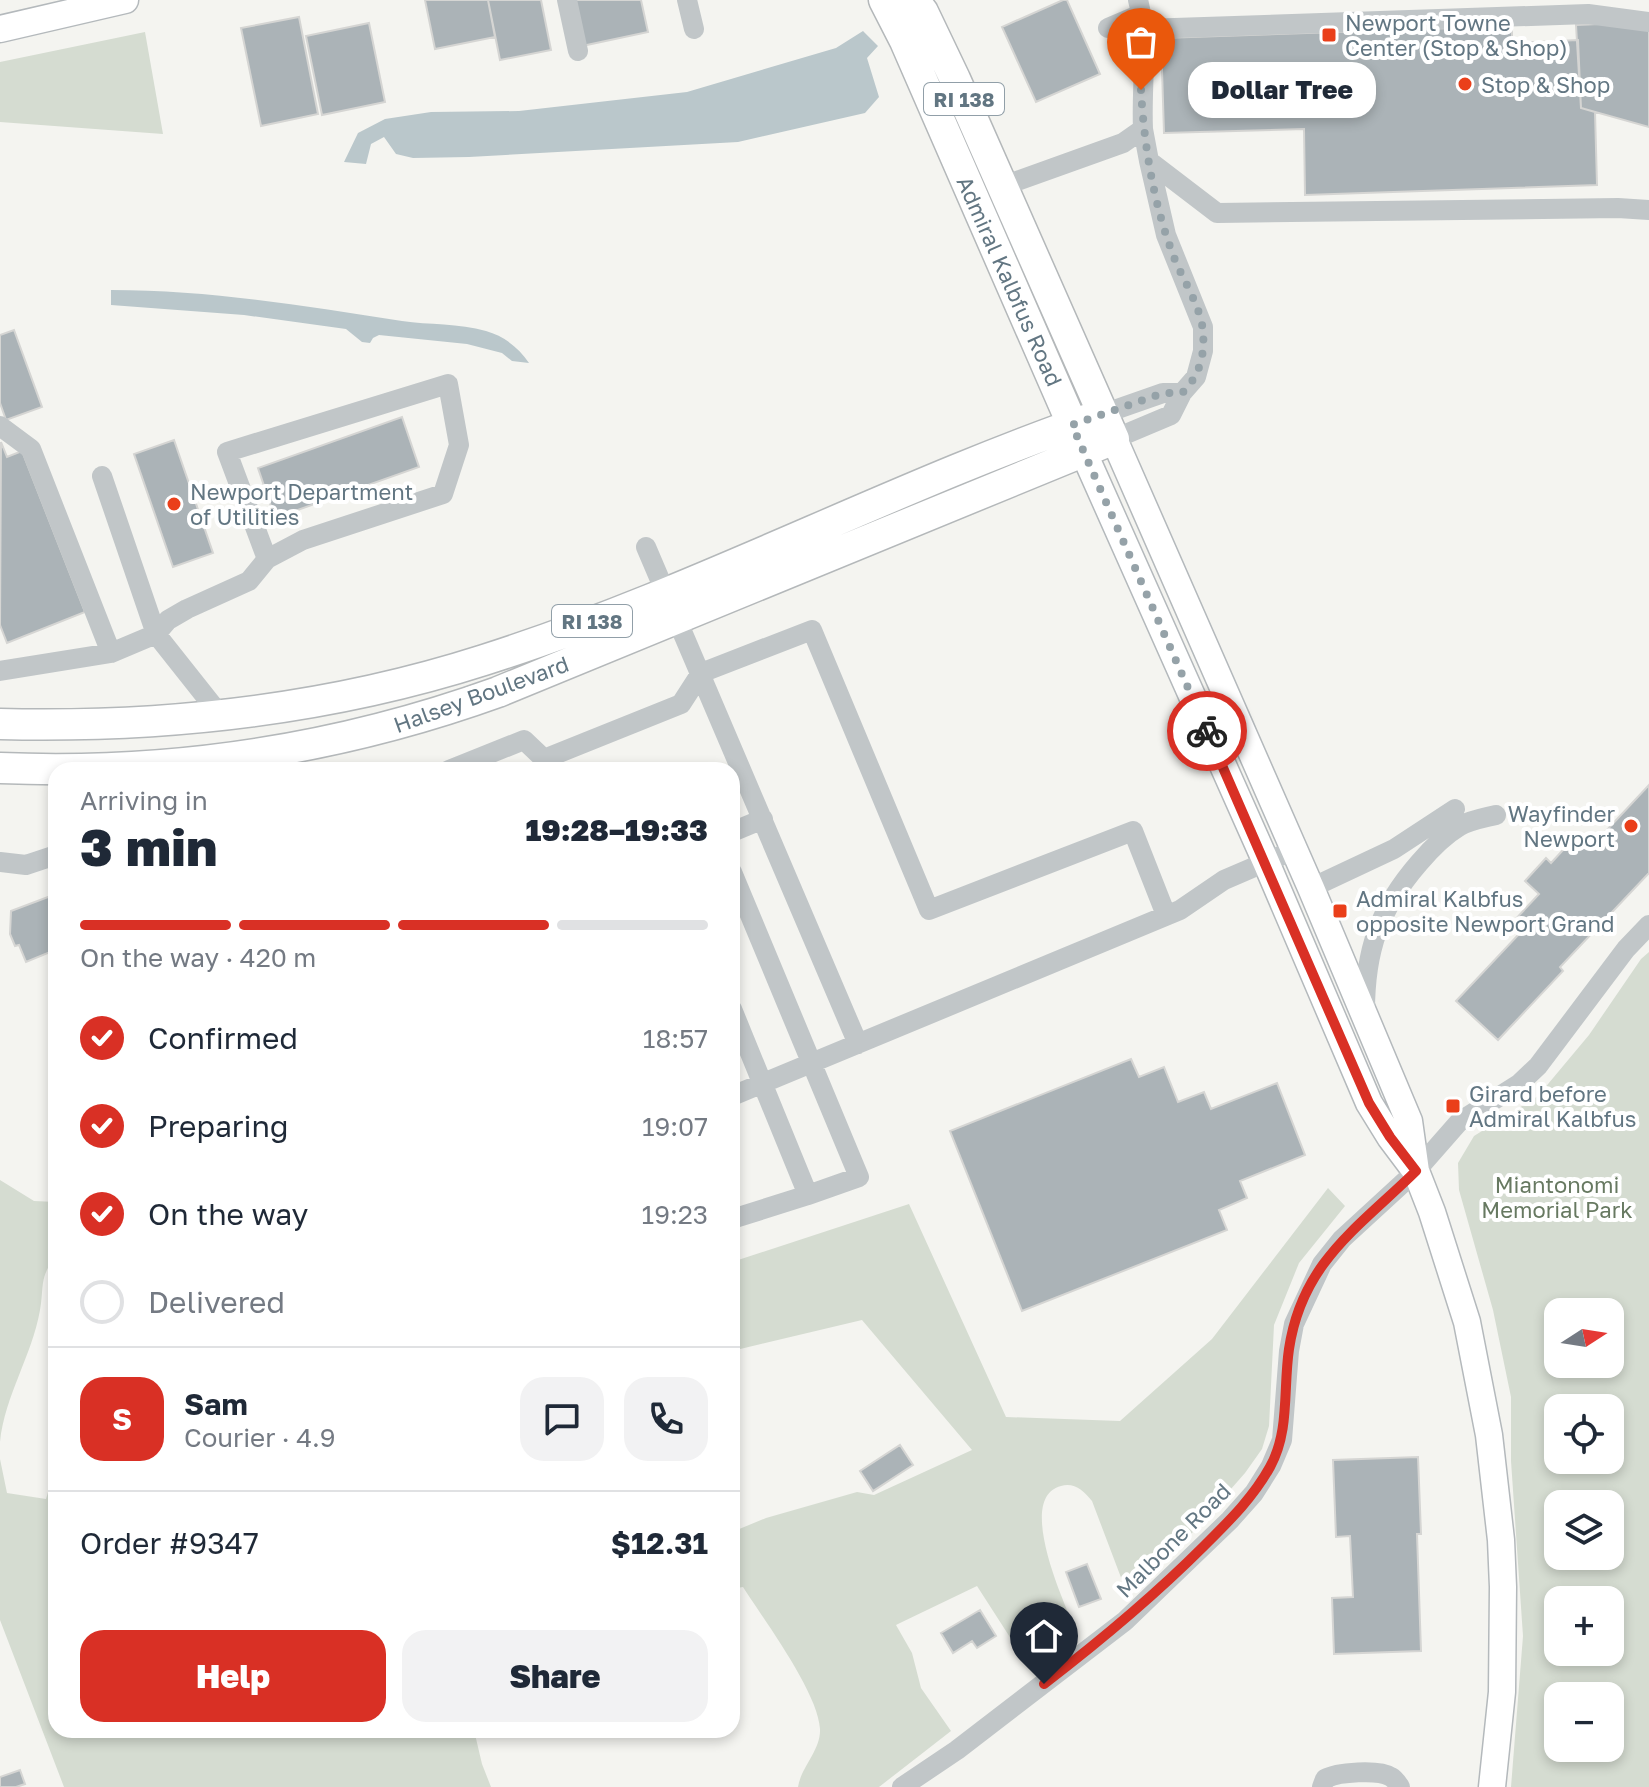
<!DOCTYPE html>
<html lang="en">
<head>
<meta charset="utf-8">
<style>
	body { margin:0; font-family:"Golos Text",sans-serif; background:#f2f2f3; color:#1f2937; height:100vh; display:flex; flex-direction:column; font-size:30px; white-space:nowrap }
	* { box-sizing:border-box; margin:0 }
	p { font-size:26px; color:#747a83 }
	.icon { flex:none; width:44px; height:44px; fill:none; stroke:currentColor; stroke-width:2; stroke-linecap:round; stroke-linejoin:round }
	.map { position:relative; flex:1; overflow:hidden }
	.drawer { position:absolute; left:48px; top:762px; width:692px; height:976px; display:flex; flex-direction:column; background:#fff; border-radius:24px; box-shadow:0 4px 12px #0003 }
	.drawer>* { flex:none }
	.needle { width:52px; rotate:78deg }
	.tools { position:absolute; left:1544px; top:1298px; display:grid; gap:16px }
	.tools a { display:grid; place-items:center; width:80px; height:80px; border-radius:16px; background:#fff; box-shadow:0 4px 12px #0003; font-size:40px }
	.pin { position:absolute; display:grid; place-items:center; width:68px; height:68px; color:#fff; margin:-82px -34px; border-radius:50% 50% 50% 0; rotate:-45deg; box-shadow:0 0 8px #0007 }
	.pin .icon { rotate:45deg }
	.courier { position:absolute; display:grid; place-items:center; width:80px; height:80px; margin:-40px; border:6px solid #d93025; border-radius:50%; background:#fff; color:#222; box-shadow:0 2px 10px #0007 }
	.bubble { position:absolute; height:56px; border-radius:24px; background:#fff; box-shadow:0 4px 12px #0003; font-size:26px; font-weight:800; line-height:56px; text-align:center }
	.summary em { font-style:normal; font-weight:800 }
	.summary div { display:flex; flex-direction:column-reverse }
	.summary { display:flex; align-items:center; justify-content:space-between; height:136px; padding:0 32px }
	h1 { font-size:52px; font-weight:800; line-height:60px }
	.bar { display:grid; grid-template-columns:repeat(4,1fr); gap:12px 8px; align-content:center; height:96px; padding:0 32px }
	.bar i { height:10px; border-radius:6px; background:#e0e1e3 }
	.bar .selected { background:#d93025 }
	.bar p { grid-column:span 4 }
	.line { display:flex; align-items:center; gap:20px; padding:0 32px; border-top:2px solid #e0e1e3 }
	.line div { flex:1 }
	.round { display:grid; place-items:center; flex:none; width:84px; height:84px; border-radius:24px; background:#f2f2f3 }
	ol { padding:0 32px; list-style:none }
	li { display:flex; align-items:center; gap:24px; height:88px }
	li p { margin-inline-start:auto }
	li .icon { padding:8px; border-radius:50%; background:#d93025; color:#fff; stroke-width:4 }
	li:last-child { color:#747a83 }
	li i { width:44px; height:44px; border:4px solid #e0e1e3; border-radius:50% }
	.button { display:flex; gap:16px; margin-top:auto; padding:16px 32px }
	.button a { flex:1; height:92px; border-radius:24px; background:#d93025; color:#fff; font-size:32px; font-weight:800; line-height:92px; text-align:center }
	.button a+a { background:#f2f2f3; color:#1f2937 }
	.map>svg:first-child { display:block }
	.green { fill:#d5dcd1; fill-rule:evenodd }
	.water { fill:#bac7cb }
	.building { fill:#abb3b7; stroke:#d5d5d3; stroke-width:2 }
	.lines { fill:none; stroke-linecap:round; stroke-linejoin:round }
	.major-casing { stroke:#b4b9bc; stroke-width:29 }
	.highway-casing { stroke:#b4b8ba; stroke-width:33 }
	.minor { stroke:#c1c6c8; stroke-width:20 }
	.major { stroke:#fff; stroke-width:26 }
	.highway { stroke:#fff; stroke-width:30 }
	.done { stroke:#95a2a8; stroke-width:8; stroke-dasharray:0 14.4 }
	.route { stroke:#d93025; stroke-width:10 }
	.poi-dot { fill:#ea3f1a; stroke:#fff; stroke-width:3 }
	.labels { text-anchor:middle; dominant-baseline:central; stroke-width:8; stroke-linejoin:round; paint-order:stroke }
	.shield { fill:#fff; stroke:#919fa8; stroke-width:2 }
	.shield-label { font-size:20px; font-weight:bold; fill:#627682 }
	.poi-label { font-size:22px; fill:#627682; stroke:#fff; text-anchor:start }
	.street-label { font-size:22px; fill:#627682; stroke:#fff }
	.park-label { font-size:22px; fill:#677961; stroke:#fff }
</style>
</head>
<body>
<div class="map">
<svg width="1649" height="1787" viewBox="0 0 1649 1787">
	<rect width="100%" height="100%" fill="#f4f4f0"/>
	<path class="green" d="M 145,32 L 163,134 L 0,122 L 0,62 Z
		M 1649,952 L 1649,1787 L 1511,1787 L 1523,1636 L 1511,1461 L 1511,1397 L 1493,1310 L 1459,1190 L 1458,1163 L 1474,1136 L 1538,1096 L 1589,1035 L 1641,959 ZM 1610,1312 L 1610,1364 L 1558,1364 L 1558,1312 ZM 1610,1408 L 1610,1460 L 1558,1460 L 1558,1408 ZM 1610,1504 L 1610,1556 L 1558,1556 L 1558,1504 ZM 1610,1600 L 1610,1652 L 1558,1652 L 1558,1600 ZM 1610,1696 L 1610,1748 L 1558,1748 L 1558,1696 Z
		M 0,1180 L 34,1201 L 56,1202 L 56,1259 C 39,1273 44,1290 40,1310 C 32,1356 5,1395 0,1442 Z
		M 1328,1188 L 1345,1206 L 1299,1263 L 1274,1325 L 1269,1426 L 1262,1449 L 1245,1473 L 1194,1531 L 1128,1596 L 1092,1501 C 1084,1491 1074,1482 1061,1486 C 1014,1498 1067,1609 1078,1636 L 1033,1673 L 977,1586 L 900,1623 L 896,1625 L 912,1653 L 921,1688 L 951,1731 L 879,1787 L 798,1787 C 801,1767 821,1750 820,1729 C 818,1692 764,1620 743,1587 L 732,1589 L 732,1532 L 766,1518 L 857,1492 L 874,1495 L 972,1450 L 862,1320 L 732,1351 L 732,1262 L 909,1204 L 1006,1417 L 1120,1421 L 1212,1339 Z
		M 0,1459 L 7,1493 L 46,1499 L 56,1466 L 56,1730 L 474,1730 L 482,1764 L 491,1787 L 64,1787 L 0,1620 Z"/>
	<path class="water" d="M 863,31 L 878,46 L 867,58 L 879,97 L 865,113 L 738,142 L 469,157 L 413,158 L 396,154 L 384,137 L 371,144 L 366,164 L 344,162 L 358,133 L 385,119 L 431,112 L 519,111 L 687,92 L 836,48 Z
		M 111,290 C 210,290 304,306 402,321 C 429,325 459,323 486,331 C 504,336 519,348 529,363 L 512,361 L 502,353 L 467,344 L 379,335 L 373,338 L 370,343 L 362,342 L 346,329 L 244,315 L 111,305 Z"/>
	<path class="building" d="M 425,0 L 488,0 L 495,37 L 435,49 Z
		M 488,0 L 541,0 L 551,50 L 500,60 Z
		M 573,0 L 641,0 L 648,32 L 582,46 Z
		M 1063,0 L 1067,0 L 1100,74 L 1036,102 L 1002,27 Z
		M 299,17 L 318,114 L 261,126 L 241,28 Z
		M 369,23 L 385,102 L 322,115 L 306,36 Z
		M 1622,23 L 1649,30 L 1649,127 L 1581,108 L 1576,25 Z
		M 1512,26 L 1512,43 L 1578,40 L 1581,108 L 1595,112 L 1597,185 L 1305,195 L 1304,129 L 1164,133 L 1161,38 Z
		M 14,330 L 42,407 L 6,420 L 0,403 L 0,335 Z
		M 402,417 L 419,467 L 275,518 L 258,468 Z
		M 174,440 L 213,553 L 173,567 L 134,454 Z
		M 1,442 L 7,457 L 22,451 L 85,612 L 7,643 L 0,625 Z
		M 1649,785 L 1649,873 L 1560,967 L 1563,971 L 1498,1040 L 1456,1001 L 1520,933 L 1511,924 L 1539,894 L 1525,881 L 1546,858 L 1551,863 L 1576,836 L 1590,848 Z
		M 56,894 L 56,967 L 50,952 L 26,962 L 19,945 L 15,946 L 10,934 L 11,911 Z
		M 1131,1059 L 1139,1077 L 1164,1067 L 1178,1102 L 1204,1092 L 1211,1109 L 1277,1083 L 1305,1155 L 1240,1181 L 1247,1198 L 1219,1210 L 1227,1230 L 1022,1311 L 950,1131 Z
		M 900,1445 L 913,1465 L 873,1491 L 860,1471 Z
		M 1418,1457 L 1421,1534 L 1417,1534 L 1421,1651 L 1334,1654 L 1332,1598 L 1353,1597 L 1350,1536 L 1336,1537 L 1333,1460 Z
		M 1087,1564 L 1101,1599 L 1079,1607 L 1066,1572 Z
		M 980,1610 L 996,1636 L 977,1648 L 972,1641 L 953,1653 L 941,1633 Z
		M 20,1770 L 25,1784 L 16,1787 L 0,1787 L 0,1777 Z"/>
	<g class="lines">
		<g class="major-casing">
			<path id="major" d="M 0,29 L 125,0
				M 1114,439 L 1311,888 L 1409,1121 L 1416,1171 L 1432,1212 L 1467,1322 L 1489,1435 L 1501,1540 L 1503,1587 L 1502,1692 L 1492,1787
				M 1083,451 L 1266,862 L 1369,1103 L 1390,1137 L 1414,1169"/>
		</g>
		<g class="highway-casing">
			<path id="highway" d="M 884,0 L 905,41 L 1080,442
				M 0,724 C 164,728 328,710 484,660 C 695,593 893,486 1103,414
				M 0,768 C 171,775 337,750 498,692 L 1114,439 L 955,79 L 923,12 L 914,0"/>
		</g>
		<path class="minor" d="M 567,0 L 578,51
			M 687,0 L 694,29
			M 1108,28 L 1141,14
			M 1144,29 L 1588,14 L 1649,22
			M 1143,129 L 1149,161 L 1217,213 L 1618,208 L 1649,210
			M 1003,186 L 1123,143 L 1143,129 C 1141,86 1149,41 1138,0
			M 1103,414 L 1163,393 L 1182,393
			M 0,426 L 31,449 L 111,653
			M 1114,439 L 1171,415 L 1182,393 L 1196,377 L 1203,351 L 1203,327 L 1166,235 L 1149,161
			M 102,476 L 156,634 L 221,716
			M 646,547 L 858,1044
			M 0,671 L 111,653 L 156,634 L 168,620 L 187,609 L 249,581 L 267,559 L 303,540 L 443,494 L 459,445 L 448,384 L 227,452 L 267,559
			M 449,770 L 524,740 L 544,759 L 681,704 L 701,673 L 812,630 L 929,910 L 1133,831 L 1166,915
			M 732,832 L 763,819
			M 0,862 L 26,865 L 56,855
			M 732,872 L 859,1177 L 808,1195
			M 1311,888 L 1394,849 L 1455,809
			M 732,1009 L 808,1195 L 732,1219
			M 1365,1011 C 1365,951 1379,909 1419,863 C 1430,850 1445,835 1460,826 C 1471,820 1484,818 1496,815
			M 732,1096 L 1180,910 L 1224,880 L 1294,850
			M 902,1787 L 957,1750 L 1125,1621 L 1230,1520 L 1254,1493 L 1271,1466 L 1282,1440 L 1289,1351 L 1294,1324 L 1322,1264 L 1342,1239 L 1416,1171 L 1459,1122 L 1519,1084 L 1538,1066 L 1626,949 L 1649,925
			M 1322,1787 L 1325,1779 C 1337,1772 1379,1769 1391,1777 C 1395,1779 1398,1784 1400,1787"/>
		<use href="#major" class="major"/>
		<use href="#highway" class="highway"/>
	</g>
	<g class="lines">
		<path class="done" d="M 1141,90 C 1144,144 1153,201 1172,252 C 1181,278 1201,305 1203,332 C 1205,356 1199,377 1182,393 L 1163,393 L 1072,425 L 1207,731"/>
		<path class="route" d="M 1044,1684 C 1100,1641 1154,1596 1204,1546 C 1228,1522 1253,1498 1270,1467 C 1290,1431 1283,1389 1289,1349 C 1302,1262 1358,1228 1416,1171 L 1390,1137 L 1369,1103 L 1207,731"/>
	</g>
	<g class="poi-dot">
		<rect x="1321" y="27" width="16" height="16" rx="4"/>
		<circle cx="1465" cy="84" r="8"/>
		<circle cx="174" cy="504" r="8"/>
		<circle cx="1631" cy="826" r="8"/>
		<rect x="1332" y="903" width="16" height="16" rx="4"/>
		<rect x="1445" y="1098" width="16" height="16" rx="4"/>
	</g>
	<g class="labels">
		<g class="shield">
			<rect x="924" y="83" width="80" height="32" rx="6"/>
			<rect x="552" y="605" width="80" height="32" rx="6"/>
		</g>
		<g class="shield-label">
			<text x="964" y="99">RI 138</text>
			<text x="592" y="621">RI 138</text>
		</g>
		<g class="poi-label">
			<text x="1345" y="22">Newport Towne<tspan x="1345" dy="25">Center (Stop &amp; Shop)</tspan></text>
			<text x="1481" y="84">Stop &amp; Shop</text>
			<text x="190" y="491">Newport Department<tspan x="190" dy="25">of Utilities</tspan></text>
			<text x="1615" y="813" text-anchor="end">Wayfinder<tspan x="1615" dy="25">Newport</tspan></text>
			<text x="1356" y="898">Admiral Kalbfus<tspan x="1356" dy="25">opposite Newport Grand</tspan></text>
			<text x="1469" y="1093">Girard before<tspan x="1469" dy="25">Admiral Kalbfus</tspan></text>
		</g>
		<g class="street-label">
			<text transform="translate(1010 281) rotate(66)">Admiral Kalbfus Road</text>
			<text transform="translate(481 694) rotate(-20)">Halsey Boulevard</text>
			<text transform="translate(1173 1540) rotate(-45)">Malbone Road</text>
		</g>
		<g class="park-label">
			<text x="1557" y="1184">Miantonomi<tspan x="1557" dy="25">Memorial Park</tspan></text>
		</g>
	</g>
</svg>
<div class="tools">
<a><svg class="needle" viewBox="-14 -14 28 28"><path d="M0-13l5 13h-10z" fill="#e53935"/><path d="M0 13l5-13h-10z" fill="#747a83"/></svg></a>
<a><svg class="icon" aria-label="locate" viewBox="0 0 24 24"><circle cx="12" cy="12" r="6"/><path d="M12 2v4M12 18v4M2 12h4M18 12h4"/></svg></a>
<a><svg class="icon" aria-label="layers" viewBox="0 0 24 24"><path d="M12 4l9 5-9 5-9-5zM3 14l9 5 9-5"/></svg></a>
<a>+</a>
<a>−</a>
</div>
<div class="pin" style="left:1141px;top:90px;background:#ea580c"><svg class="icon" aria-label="bag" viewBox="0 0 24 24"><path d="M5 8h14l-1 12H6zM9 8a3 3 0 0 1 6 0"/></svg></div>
<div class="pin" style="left:1044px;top:1684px;background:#1f2937"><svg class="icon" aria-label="home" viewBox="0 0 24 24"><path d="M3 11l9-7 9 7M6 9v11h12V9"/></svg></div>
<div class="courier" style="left:1207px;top:731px"><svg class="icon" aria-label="bike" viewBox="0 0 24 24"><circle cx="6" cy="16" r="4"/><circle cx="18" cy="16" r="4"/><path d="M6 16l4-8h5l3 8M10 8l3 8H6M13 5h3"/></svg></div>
<div class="bubble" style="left:1188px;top:62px;width:188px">Dollar Tree</div>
<section class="drawer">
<div class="summary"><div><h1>3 min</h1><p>Arriving in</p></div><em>19:28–19:33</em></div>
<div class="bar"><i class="selected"></i><i class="selected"></i><i class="selected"></i><i></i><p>On the way · 420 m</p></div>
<ol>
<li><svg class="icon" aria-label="check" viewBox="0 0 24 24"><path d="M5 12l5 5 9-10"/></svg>Confirmed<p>18:57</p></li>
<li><svg class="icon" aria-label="check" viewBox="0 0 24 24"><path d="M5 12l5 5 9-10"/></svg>Preparing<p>19:07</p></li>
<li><svg class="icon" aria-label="check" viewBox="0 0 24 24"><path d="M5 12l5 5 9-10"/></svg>On the way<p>19:23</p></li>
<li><i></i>Delivered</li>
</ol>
<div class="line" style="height:144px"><b class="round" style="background:#d93025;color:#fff">S</b><div><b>Sam</b><p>Courier · 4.9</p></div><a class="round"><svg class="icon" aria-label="chat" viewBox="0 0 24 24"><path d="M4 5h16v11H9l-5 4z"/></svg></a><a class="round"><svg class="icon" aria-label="phone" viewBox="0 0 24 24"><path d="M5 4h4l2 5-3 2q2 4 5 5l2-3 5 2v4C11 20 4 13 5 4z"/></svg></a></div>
<div class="line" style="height:104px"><div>Order #9347</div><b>$12.31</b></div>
<div class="button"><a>Help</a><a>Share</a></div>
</section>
</div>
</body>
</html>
